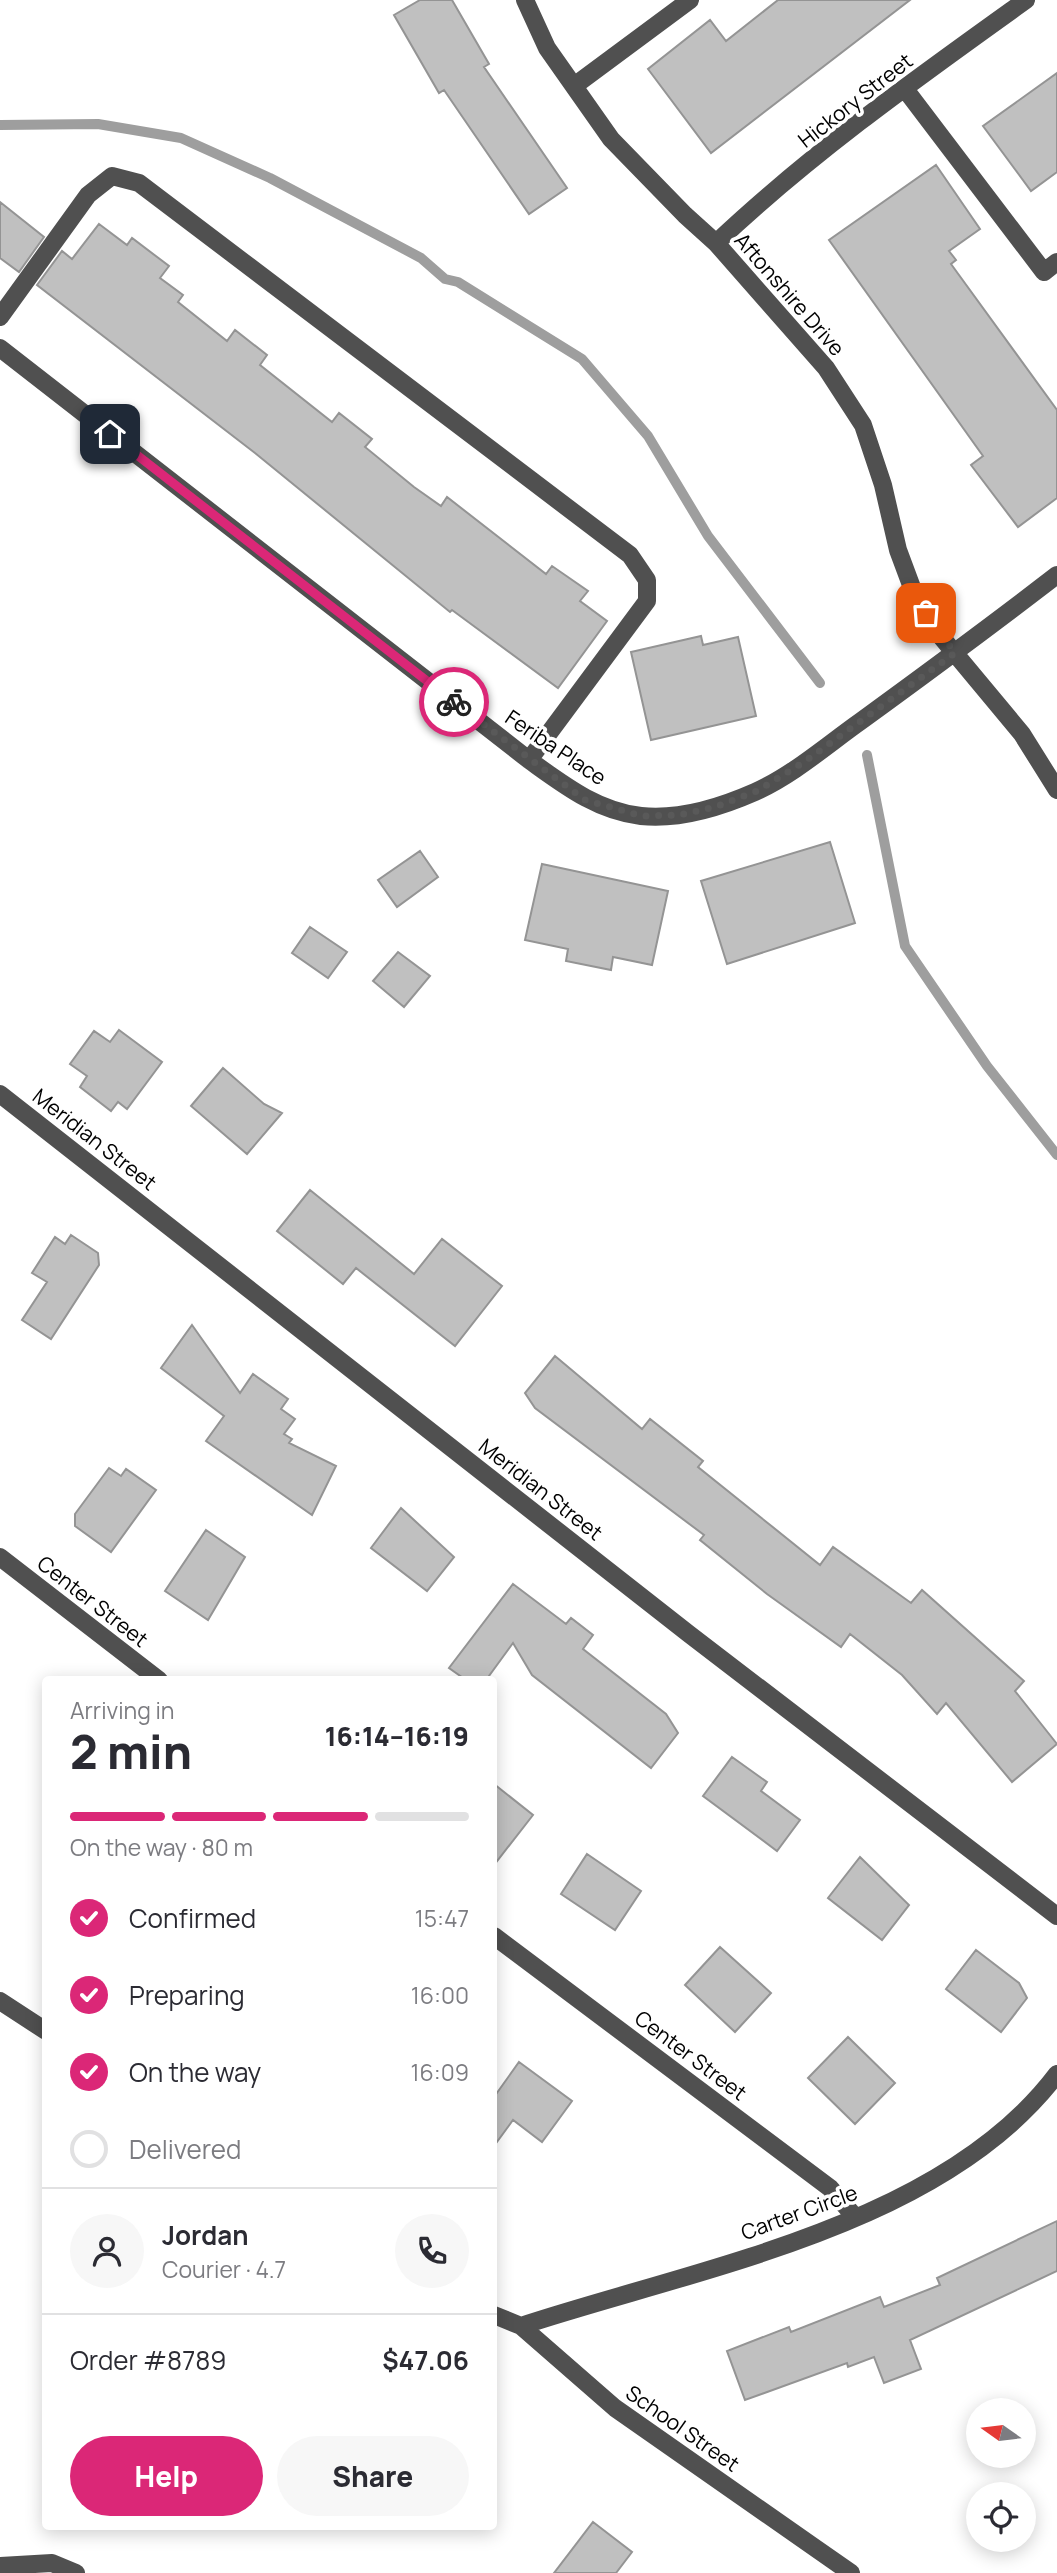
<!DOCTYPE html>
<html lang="en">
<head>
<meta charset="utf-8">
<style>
	body { margin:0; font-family:Manrope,sans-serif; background:#f7f7f7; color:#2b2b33; height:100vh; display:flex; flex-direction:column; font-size:26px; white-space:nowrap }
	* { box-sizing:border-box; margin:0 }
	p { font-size:23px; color:#7c7c81 }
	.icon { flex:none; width:38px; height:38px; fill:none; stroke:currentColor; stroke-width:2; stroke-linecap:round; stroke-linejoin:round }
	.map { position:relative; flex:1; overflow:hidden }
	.sheet { position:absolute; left:42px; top:1676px; width:455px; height:854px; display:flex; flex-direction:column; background:#fff; border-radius:7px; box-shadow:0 4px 18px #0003 }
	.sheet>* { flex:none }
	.needle { width:46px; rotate:284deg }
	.tools { position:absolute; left:966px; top:2398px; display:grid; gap:14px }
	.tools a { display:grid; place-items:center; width:70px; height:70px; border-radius:50%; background:#fff; box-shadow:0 4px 18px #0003; font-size:35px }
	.pin { position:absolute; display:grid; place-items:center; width:60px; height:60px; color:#fff; margin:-30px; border-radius:14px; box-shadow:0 4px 10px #0006 }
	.courier { position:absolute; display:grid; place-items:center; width:70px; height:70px; margin:-35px; border:5px solid #db2777; border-radius:50%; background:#fff; color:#222; box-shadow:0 2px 9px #0007 }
	.summary em { font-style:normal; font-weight:800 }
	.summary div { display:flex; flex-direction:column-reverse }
	.summary { display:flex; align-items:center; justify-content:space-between; height:119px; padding:0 28px }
	h1 { font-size:46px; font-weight:800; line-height:52px }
	.bar { display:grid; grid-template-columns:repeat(4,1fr); gap:10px 7px; align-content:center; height:84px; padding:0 28px }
	.bar i { height:9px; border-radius:5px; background:#e1e1e2 }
	.bar .current { background:#db2777 }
	.bar p { grid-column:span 4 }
	.line { display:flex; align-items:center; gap:18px; padding:0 28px; border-top:2px solid #e1e1e2 }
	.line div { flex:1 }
	.round { display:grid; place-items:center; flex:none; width:74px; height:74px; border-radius:37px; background:#f7f7f7 }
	ol { padding:0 28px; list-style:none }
	li { display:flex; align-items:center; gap:21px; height:77px }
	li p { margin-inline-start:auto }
	li .icon { padding:7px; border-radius:50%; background:#db2777; color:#fff; stroke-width:4 }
	li:last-child { color:#7c7c81 }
	li i { width:38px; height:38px; border:4px solid #e1e1e2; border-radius:50% }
	.action { display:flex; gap:14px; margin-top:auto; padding:14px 28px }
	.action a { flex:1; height:80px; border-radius:42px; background:#db2777; color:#fff; font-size:28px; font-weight:800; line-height:80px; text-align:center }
	.action a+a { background:#f7f7f7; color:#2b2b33 }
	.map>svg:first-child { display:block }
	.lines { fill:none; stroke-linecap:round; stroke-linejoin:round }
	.stream { stroke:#9e9e9e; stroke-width:10 }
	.building { fill:#c0c0c0; stroke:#949494; stroke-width:2 }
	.minor { stroke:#505050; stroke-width:18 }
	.done { stroke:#595959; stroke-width:7; stroke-dasharray:0 12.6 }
	.route { stroke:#db2777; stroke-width:9 }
	.labels { text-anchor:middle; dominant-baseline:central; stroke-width:7; stroke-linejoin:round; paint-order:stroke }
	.street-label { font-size:21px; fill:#000; stroke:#fff }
</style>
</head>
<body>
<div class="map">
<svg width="1057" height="2573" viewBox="0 0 1057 2573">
	<rect width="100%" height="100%" fill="#fff"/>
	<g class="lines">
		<path class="stream" d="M 0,125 L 98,124 L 181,138 L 270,178 L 421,258 L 445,279 L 458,282 L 582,359 L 648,436 L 708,536 L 820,683
			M 867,755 L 905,946 L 987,1066 L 1057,1155"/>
	</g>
	<path class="building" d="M 420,0 L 452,0 L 489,64 L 484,67 L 567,188 L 529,214 L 444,90 L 439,93 L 394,15 Z
		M 778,0 L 910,0 L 711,153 L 648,69 L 710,20 L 726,41 Z
		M 1057,73 L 1057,172 L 1031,191 L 983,126 Z
		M 936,165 L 980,229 L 949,251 L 956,260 L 951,264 L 1057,410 L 1057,498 L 1018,527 L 971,465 L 983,456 L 829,240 Z
		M 0,202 L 44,237 L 19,272 L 0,258 Z
		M 99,224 L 127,245 L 132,238 L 169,266 L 160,278 L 183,295 L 178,302 L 227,341 L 235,330 L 267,355 L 260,365 L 332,422 L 339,413 L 372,439 L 365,447 L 414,487 L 441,506 L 447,497 L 546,574 L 552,566 L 588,591 L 580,601 L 607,621 L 558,688 L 452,610 L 450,612 L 255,453 L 37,285 L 62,251 L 72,259 Z
		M 701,636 L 703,645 L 738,637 L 756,716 L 651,740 L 631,652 Z
		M 830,842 L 855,923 L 727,964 L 701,881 Z
		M 420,851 L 438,877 L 397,907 L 378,880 Z
		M 542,864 L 668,891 L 652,965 L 613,957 L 611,970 L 566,961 L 568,949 L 525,940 Z
		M 310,927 L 347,952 L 328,978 L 292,953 Z
		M 398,952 L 430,976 L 404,1007 L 373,981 Z
		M 119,1030 L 162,1062 L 127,1109 L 118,1102 L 111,1111 L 80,1087 L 87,1076 L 70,1064 L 94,1031 L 110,1042 Z
		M 223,1068 L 264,1104 L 282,1113 L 247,1154 L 191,1106 Z
		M 310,1190 L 414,1274 L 442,1239 L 502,1286 L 455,1346 L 356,1268 L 343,1284 L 277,1231 Z
		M 71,1235 L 98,1253 L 99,1265 L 51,1339 L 22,1320 L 47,1282 L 32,1273 L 55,1237 L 65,1244 Z
		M 192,1325 L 240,1393 L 253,1374 L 288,1399 L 281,1409 L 295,1419 L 284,1434 L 292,1439 L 289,1443 L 336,1466 L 312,1515 L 206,1441 L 224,1416 L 161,1368 Z
		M 555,1356 L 642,1429 L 650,1419 L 703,1461 L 698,1467 L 820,1565 L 833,1547 L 911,1603 L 922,1590 L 1024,1681 L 1015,1691 L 1057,1744 L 1012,1782 L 946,1703 L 937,1714 L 902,1675 L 850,1634 L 841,1647 L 767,1594 L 700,1540 L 704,1535 L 535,1408 L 525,1393 Z
		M 109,1468 L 121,1476 L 126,1469 L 156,1490 L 111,1552 L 75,1526 L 75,1514 Z
		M 401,1508 L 454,1557 L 427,1591 L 371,1548 Z
		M 206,1530 L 245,1557 L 208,1620 L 165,1591 Z
		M 513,1584 L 566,1624 L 571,1618 L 593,1635 L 583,1649 L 666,1714 L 678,1733 L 651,1768 L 532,1675 L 513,1643 L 486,1680 L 466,1680 L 449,1668 Z
		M 732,1757 L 767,1782 L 761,1791 L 800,1820 L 777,1851 L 703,1796 Z
		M 494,1784 L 533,1815 L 494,1865 Z
		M 587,1854 L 641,1891 L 615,1930 L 561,1894 Z
		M 860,1857 L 909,1905 L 882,1940 L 828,1898 Z
		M 720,1947 L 771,1993 L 735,2032 L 685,1985 Z
		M 976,1950 L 1019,1983 L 1027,1998 L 1001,2032 L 946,1989 Z
		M 848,2037 L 895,2083 L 855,2124 L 808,2078 Z
		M 519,2062 L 572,2101 L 542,2142 L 513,2120 L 494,2146 L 494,2097 Z
		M 1057,2221 L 1057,2271 L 910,2340 L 921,2369 L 884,2383 L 874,2357 L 848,2367 L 847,2363 L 745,2400 L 727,2351 L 789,2327 L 791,2332 L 880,2297 L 884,2307 L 940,2285 L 937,2278 Z
		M 593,2522 L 632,2552 L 616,2573 L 554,2573 Z"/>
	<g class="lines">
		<path class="minor" d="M 525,0 L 547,48 L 611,139 L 685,215 L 716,243 L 826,368 L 863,425 L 883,485 L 898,550 L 914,593 L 938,633 L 1022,734 L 1057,790
			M 574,86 L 690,0
			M 905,89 L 1044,272 L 1057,262
			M 716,243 C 811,153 920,76 1026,0
			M 0,317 L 88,195 L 112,176 L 139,183 L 630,555 L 647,580 L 647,601 L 529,760
			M 0,348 L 529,760 C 564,785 597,811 641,816 C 679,820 721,807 755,792 C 793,775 827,745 861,721 C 927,673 992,625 1057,575
			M 0,1094 L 689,1634 L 1057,1916
			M 0,1557 L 159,1680
			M 494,1936 L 830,2188 L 855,2217
			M 0,2001 L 46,2031
			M 494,2315 L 521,2326 L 615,2408 L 851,2573
			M 521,2326 C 693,2269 942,2227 1057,2074
			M 0,2566 L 52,2563 L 76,2573"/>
	</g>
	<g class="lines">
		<path class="done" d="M 454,702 L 585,800 L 642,816 L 679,815 L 715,807 L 757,791 L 804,762 L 955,653 L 926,613"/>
		<path class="route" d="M 110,434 L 454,702"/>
	</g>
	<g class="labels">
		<g class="street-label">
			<text transform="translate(855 100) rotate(-38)">Hickory Street</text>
			<text transform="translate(790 294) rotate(49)">Aftonshire Drive</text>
			<text transform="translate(556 747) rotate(34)">Feriba Place</text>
			<text transform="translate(95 1139) rotate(38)">Meridian Street</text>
			<text transform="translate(541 1489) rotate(38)">Meridian Street</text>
			<text transform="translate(93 1601) rotate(38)">Center Street</text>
			<text transform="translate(691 2055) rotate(37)">Center Street</text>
			<text transform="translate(799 2212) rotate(-20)">Carter Circle</text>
			<text transform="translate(683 2428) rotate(35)">School Street</text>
		</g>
	</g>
</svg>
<div class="tools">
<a><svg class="needle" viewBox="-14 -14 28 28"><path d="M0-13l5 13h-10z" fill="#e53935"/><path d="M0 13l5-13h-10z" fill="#7c7c81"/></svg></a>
<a><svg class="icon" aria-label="locate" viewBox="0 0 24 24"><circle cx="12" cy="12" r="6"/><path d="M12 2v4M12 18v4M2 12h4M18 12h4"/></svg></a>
</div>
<div class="pin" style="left:926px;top:613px;background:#ea580c"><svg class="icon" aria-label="bag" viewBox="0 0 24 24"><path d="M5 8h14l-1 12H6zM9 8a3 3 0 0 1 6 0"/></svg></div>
<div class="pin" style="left:110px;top:434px;background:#1f2937"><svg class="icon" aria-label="home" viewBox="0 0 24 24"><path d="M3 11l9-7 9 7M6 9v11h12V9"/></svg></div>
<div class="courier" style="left:454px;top:702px"><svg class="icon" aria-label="bike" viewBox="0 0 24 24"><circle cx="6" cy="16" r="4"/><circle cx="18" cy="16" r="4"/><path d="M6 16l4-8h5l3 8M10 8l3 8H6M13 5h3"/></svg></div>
<section class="sheet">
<div class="summary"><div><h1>2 min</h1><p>Arriving in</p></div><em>16:14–16:19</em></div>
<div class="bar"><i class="current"></i><i class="current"></i><i class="current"></i><i></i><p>On the way · 80 m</p></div>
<ol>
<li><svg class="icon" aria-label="check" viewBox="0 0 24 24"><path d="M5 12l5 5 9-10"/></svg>Confirmed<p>15:47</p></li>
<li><svg class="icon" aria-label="check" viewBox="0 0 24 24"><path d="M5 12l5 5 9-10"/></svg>Preparing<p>16:00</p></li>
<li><svg class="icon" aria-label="check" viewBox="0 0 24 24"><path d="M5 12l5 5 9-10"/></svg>On the way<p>16:09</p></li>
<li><i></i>Delivered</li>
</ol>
<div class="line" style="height:126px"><a class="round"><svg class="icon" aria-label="person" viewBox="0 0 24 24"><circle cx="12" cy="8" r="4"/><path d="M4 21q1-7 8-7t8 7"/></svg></a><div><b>Jordan</b><p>Courier · 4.7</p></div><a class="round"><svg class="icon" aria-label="phone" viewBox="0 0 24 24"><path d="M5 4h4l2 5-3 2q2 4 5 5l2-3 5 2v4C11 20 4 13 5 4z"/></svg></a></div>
<div class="line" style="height:91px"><div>Order #8789</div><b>$47.06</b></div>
<div class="action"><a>Help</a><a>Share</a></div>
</section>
</div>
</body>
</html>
